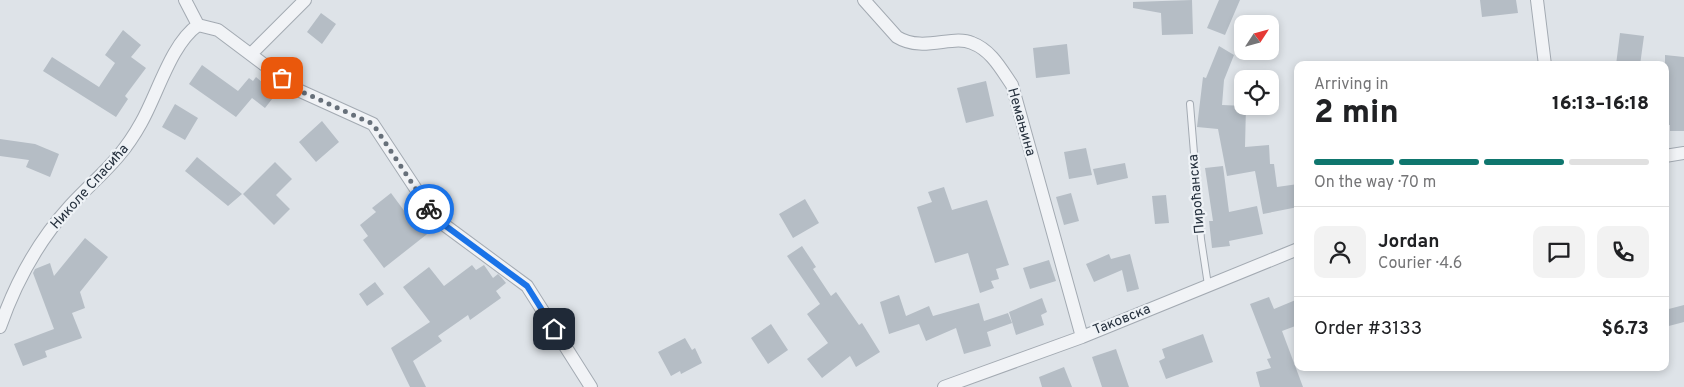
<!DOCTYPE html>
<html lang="en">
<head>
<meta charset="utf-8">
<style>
	body { margin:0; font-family:Overpass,sans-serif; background:#f2f2f2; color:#202124; height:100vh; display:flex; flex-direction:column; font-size:19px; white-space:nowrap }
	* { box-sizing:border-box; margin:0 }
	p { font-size:16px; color:#757577 }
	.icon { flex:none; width:28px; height:28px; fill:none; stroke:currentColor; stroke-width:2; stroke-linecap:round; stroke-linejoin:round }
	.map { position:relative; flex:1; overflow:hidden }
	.panel { position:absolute; left:1294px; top:61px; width:375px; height:310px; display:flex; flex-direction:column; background:#fff; border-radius:10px; box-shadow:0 2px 8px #0003 }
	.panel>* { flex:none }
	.needle { width:32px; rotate:54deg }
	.tools { position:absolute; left:1234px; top:15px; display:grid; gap:10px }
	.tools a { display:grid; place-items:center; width:45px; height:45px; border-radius:10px; background:#fff; box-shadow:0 2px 8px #0003; font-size:25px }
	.pin { position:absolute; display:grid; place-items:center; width:42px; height:42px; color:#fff; margin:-21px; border-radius:10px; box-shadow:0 2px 8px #0006 }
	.courier { position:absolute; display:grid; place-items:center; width:50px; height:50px; margin:-25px; border:4px solid #1a73e8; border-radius:50%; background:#fff; color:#222; box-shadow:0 1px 6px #0007 }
	.headline em { font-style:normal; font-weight:800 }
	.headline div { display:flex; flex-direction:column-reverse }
	.headline { display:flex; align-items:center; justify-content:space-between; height:85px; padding:0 20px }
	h1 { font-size:32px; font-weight:800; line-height:38px }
	.bar { display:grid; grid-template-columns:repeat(4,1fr); gap:8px 5px; align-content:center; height:60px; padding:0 20px }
	.bar i { height:6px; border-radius:4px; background:#e0e0e0 }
	.bar .current { background:#0f766e }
	.bar p { grid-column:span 4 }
	.line { display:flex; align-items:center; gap:12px; padding:0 20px; border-top:1px solid #e0e0e0 }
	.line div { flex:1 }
	.round { display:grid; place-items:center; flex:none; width:52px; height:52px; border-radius:10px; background:#f2f2f2 }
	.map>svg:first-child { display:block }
	.building { fill:#b5bdc5 }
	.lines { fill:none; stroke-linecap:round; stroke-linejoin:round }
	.service-casing { stroke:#a3aab2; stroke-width:8 }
	.minor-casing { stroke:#a3aab2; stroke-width:14 }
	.service { stroke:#f1f3f6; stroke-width:6 }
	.minor { stroke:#f1f3f6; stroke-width:12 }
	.done { stroke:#67707a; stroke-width:5; stroke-dasharray:0 9 }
	.route { stroke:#1a73e8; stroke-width:6 }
	.labels { text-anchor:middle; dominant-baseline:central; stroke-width:4.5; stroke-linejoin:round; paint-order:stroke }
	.street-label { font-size:14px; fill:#27323f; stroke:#eef2f6 }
</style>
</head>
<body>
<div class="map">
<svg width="1684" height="387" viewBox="0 0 1684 387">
	<rect width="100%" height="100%" fill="#dee3e8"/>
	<path class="building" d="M 1192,0 L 1193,34 L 1162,35 L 1161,13 L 1133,8 L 1133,2 Z
		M 1219,0 L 1240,0 L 1225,35 L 1207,28 Z
		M 1480,0 L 1516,0 L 1518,13 L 1482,17 Z
		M 321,13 L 336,24 L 322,44 L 307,32 Z
		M 123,30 L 141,45 L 131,57 L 146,68 L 125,96 L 128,99 L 116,117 L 43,71 L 52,57 L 99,87 L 115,63 L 105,55 Z
		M 1620,33 L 1644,36 L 1640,65 L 1616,65 Z
		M 1067,44 L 1070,74 L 1036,78 L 1033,48 Z
		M 1219,46 L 1234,55 L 1224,80 L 1222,105 L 1246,106 L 1245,147 L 1269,145 L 1270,164 L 1274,164 L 1277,187 L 1298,184 L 1298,207 L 1263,214 L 1255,171 L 1227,176 L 1218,129 L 1197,127 L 1203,77 L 1206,78 Z
		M 1665,55 L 1684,57 L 1684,131 L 1670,131 L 1670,125 L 1665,125 Z
		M 202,65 L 238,91 L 249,78 L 253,81 L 256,77 L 276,94 L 265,108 L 252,98 L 236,117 L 189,84 Z
		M 986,81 L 994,116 L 966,123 L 957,88 Z
		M 175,104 L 198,118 L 185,140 L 162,127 Z
		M 322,121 L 339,142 L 316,162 L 299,142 Z
		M 0,139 L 35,144 L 59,154 L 50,177 L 26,167 L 29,160 L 0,156 Z
		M 1086,148 L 1092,175 L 1069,179 L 1064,152 Z
		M 197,157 L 242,194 L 228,206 L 185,171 Z
		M 275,162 L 292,179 L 276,195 L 290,209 L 274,225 L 243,194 Z
		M 1125,163 L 1128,178 L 1097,185 L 1093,169 Z
		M 1223,166 L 1229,212 L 1257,206 L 1263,234 L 1229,241 L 1230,246 L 1212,248 L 1209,221 L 1213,221 L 1205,168 Z
		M 944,187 L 952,210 L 987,200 L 1009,265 L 996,269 L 999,279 L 991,281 L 994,288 L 980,293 L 968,253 L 935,263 L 917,207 L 932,202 L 928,192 Z
		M 391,193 L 411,220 L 418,214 L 431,231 L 384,268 L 363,240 L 368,236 L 360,225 L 376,212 L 372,208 Z
		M 1071,193 L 1079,221 L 1064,225 L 1056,197 Z
		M 1166,195 L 1169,223 L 1155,224 L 1152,196 Z
		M 805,199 L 819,223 L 793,238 L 779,214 Z
		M 85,238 L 108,257 L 80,292 L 85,308 L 72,313 L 82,338 L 45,351 L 47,357 L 23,366 L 14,344 L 54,329 L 33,273 L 35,269 L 50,263 L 54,276 Z
		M 802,246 L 816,267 L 813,269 L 831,296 L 836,292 L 859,325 L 862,323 L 880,352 L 856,367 L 850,356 L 822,378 L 807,359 L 828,343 L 807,314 L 820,304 L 787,256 Z
		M 1109,254 L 1111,259 L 1130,254 L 1139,289 L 1127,292 L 1122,270 L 1094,282 L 1086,264 Z
		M 1049,260 L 1056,281 L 1030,289 L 1023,268 Z
		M 472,265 L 476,270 L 484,265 L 493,278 L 498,274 L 502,278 L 506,283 L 496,291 L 501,298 L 470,320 L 468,315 L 438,336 L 442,341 L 413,361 L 426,387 L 410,387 L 391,348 L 430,322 L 403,287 L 429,267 L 444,286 Z
		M 375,282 L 384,294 L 367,306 L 359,294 Z
		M 899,295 L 906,316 L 929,306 L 933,316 L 979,303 L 984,321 L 1008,313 L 1012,323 L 987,332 L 991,346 L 964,354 L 956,328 L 926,341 L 919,324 L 889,334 L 880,302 Z
		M 1269,297 L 1274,309 L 1298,299 L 1298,325 L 1282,331 L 1303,387 L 1260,387 L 1256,372 L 1271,368 L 1267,359 L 1271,358 L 1250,304 Z
		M 1042,298 L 1047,312 L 1041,315 L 1044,325 L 1016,335 L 1009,312 Z
		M 1684,305 L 1684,322 L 1665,327 L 1665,310 Z
		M 771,324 L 788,350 L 768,364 L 751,338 Z
		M 1203,334 L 1213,362 L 1166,379 L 1159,361 L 1165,358 L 1162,349 Z
		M 685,338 L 692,350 L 695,348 L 702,363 L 681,374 L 680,371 L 671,376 L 658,352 Z
		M 1116,349 L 1129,387 L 1102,387 L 1092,357 Z
		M 1064,367 L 1072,387 L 1042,387 L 1039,377 Z"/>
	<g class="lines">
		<g class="service-casing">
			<path id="service" d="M 1190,104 L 1201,239 L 1208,285"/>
		</g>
		<g class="minor-casing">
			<path id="minor" d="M 185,0 L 198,25 L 218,30 L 298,90 L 373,124 L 435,218 L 527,286 L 591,387
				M 864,0 L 897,37 C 923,53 953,34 972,43 C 991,50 1001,69 1012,85 L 1082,337
				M 1537,0 L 1545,65
				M 251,54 L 305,0
				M 1665,156 L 1684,153
				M 0,327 C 15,284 39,240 70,206 C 99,175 120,161 141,123 C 158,93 171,44 198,25
				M 944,387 L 1082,337 L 1298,249"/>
		</g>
		<use href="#service" class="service"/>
		<use href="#minor" class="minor"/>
	</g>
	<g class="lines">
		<path class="done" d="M 282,78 L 298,90 L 373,124 L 429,209"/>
		<path class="route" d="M 429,209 L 435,218 L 527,286 L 554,329"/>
	</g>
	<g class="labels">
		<g class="street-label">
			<text transform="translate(1021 122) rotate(74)">Немањина</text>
			<text transform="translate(90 187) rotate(-48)">Николе Спасића</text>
			<text transform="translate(1197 194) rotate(-95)">Пироћанска</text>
			<text transform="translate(1122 320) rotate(-22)">Таковска</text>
		</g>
	</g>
</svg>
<div class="tools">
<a><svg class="needle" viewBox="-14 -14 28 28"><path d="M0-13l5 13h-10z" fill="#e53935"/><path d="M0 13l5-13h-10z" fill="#757577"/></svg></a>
<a><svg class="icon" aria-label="locate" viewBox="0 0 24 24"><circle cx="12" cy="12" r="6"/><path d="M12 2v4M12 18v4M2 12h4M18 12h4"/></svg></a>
</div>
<div class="pin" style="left:282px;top:78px;background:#ea580c"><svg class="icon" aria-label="bag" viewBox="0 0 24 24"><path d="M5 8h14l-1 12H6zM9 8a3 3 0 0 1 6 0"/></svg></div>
<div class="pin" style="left:554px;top:329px;background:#1f2937"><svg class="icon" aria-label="home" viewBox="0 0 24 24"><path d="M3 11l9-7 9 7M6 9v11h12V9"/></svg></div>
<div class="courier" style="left:429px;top:209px"><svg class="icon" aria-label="bike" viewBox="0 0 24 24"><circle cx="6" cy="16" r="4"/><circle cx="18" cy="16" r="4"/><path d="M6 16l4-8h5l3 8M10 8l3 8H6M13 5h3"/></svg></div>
<section class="panel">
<div class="headline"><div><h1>2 min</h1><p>Arriving in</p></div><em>16:13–16:18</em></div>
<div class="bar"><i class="current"></i><i class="current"></i><i class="current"></i><i></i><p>On the way · 70 m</p></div>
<div class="line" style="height:90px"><a class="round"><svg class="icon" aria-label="person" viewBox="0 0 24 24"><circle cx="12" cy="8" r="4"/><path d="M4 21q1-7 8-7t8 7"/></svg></a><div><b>Jordan</b><p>Courier · 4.6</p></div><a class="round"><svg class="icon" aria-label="chat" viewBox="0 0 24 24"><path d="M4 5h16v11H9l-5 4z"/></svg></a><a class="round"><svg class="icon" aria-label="phone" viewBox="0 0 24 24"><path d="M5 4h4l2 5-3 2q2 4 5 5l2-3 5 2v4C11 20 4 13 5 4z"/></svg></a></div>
<div class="line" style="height:65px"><div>Order #3133</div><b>$6.73</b></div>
</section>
</div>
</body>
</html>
